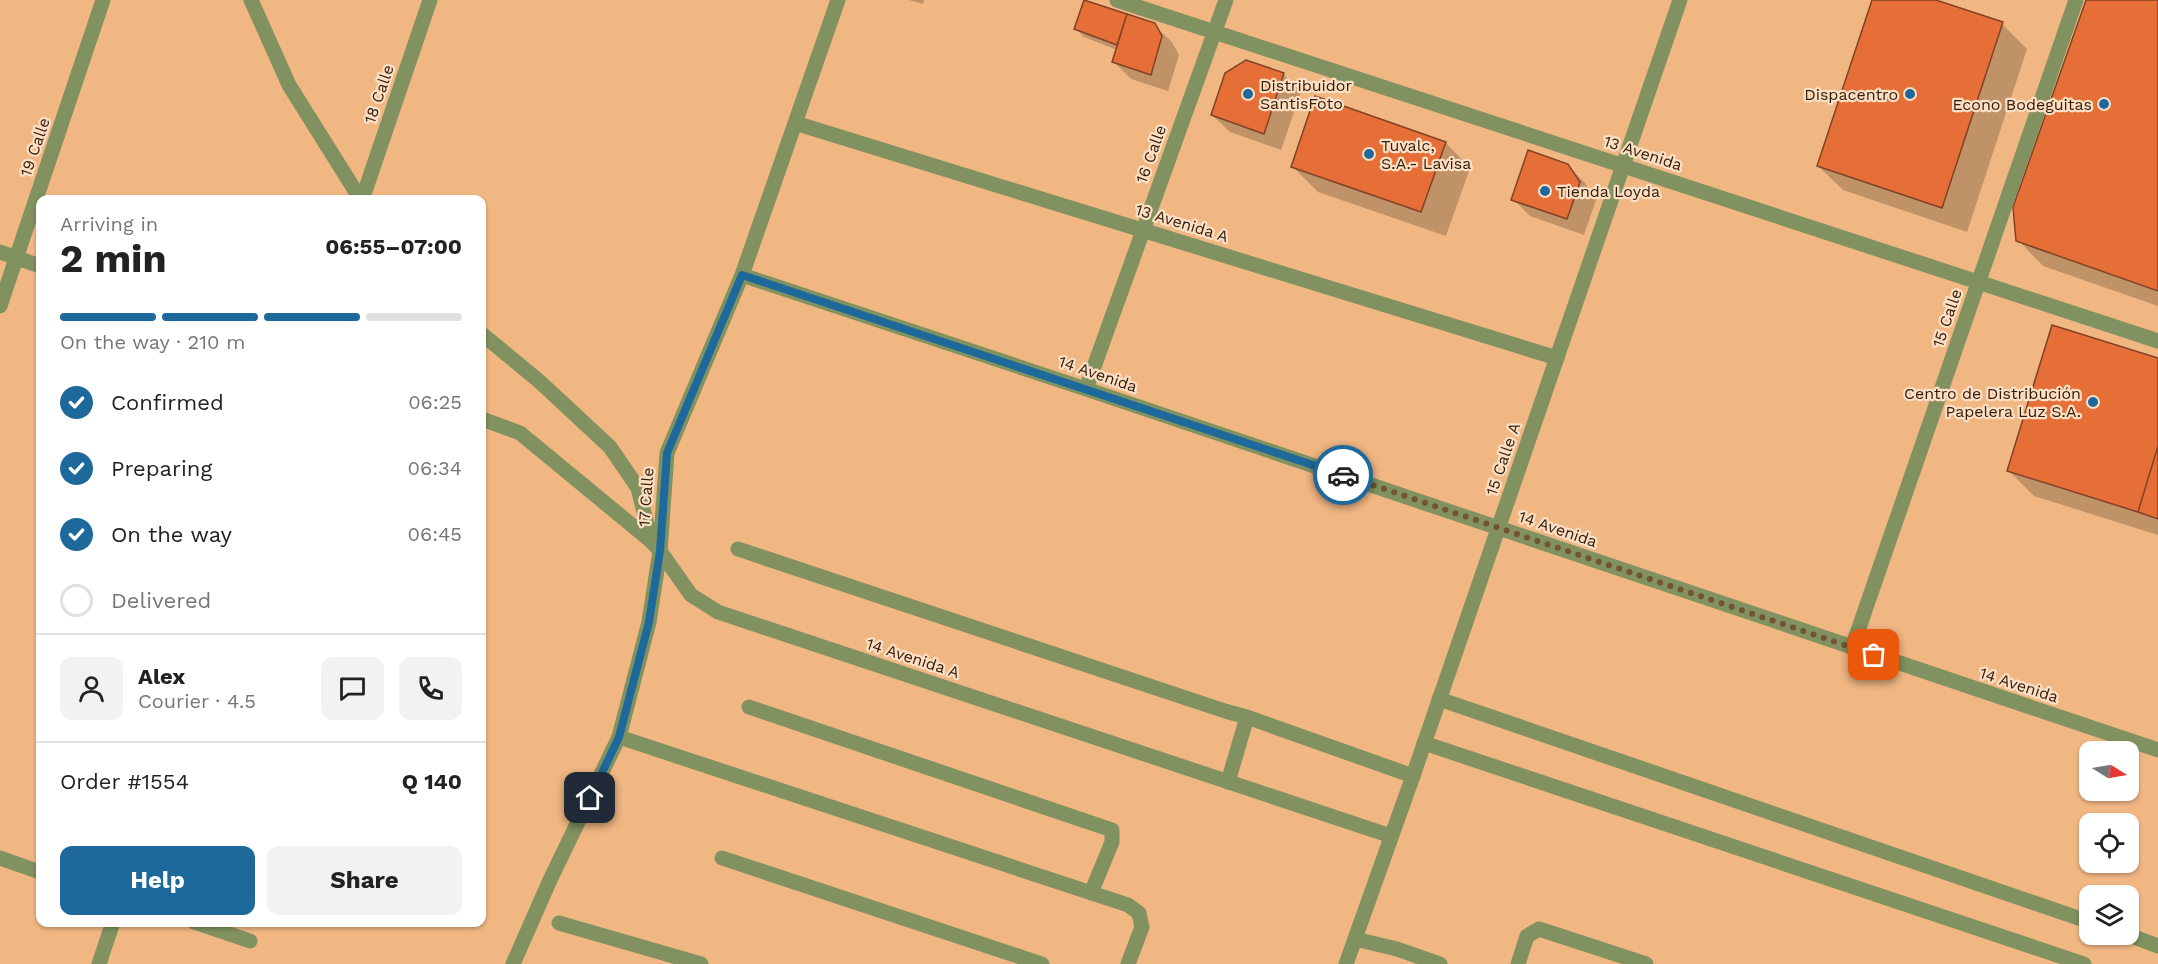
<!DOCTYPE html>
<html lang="en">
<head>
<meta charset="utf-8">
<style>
	body { margin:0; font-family:"Work Sans",sans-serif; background:#f2f2f2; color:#222; height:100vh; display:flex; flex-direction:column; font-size:22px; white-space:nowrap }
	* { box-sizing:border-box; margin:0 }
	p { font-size:20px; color:#767676 }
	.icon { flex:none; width:33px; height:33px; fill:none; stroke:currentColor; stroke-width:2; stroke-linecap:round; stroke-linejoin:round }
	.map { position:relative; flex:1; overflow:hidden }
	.drawer { position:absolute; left:36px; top:195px; width:450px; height:732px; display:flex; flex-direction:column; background:#fff; border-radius:12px; box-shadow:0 2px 4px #0004 }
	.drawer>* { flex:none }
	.needle { width:39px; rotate:101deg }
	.controls { position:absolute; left:2079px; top:741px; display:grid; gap:12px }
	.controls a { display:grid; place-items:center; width:60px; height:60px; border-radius:12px; background:#fff; box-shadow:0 2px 4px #0004; font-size:30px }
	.pin { position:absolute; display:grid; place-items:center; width:51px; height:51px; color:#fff; margin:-26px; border-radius:12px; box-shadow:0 3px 9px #0006 }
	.courier { position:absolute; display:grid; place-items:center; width:60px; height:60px; margin:-30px; border:4px solid #1d699c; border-radius:50%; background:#fff; color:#222; box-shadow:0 2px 8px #0007 }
	.overview em { font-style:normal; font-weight:700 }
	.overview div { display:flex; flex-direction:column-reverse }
	.overview { display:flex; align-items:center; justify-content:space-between; height:102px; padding:0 24px }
	h1 { font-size:39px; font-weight:700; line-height:45px }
	.bar { display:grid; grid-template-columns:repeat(4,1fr); gap:9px 6px; align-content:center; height:72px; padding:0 24px }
	.bar i { height:8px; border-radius:4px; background:#e0e0e0 }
	.bar .active { background:#1d699c }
	.bar p { grid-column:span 4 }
	.line { display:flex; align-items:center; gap:15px; padding:0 24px; border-top:2px solid #e0e0e0 }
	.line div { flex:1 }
	.round { display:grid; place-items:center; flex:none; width:63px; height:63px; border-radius:12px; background:#f2f2f2 }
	ol { padding:0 24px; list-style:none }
	li { display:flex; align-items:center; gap:18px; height:66px }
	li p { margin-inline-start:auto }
	li .icon { padding:6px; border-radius:50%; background:#1d699c; color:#fff; stroke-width:4 }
	li:last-child { color:#767676 }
	li i { width:33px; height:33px; border:3px solid #e0e0e0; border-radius:50% }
	.action { display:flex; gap:12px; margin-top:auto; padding:12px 24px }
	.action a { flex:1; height:69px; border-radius:12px; background:#1d699c; color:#fff; font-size:24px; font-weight:700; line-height:69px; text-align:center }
	.action a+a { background:#f2f2f2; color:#222 }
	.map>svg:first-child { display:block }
	.shadow { fill:#0003 }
	.building { fill:#e66f38; stroke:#804227; stroke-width:1.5 }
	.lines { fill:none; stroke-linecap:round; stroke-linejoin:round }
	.service { stroke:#81915f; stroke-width:15 }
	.minor { stroke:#81915f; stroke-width:15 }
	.tertiary { stroke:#81915f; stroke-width:15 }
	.done { stroke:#755332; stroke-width:6; stroke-dasharray:0 10.8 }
	.route { stroke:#1d699c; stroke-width:8 }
	.poi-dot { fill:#1d699c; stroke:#fddfc5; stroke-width:2 }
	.labels { text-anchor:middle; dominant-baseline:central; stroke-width:4.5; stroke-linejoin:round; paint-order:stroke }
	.poi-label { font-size:16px; fill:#321d07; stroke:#fddfc5; text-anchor:start }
	.street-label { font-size:16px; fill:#321d07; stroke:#fddfc5 }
</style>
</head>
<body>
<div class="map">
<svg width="2158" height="964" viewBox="0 0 2158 964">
	<rect width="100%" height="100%" fill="#f1b783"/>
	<path class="shadow" d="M 909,0 L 924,0 L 923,4 Z
		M 1874,0 L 1931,0 L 2002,24 L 2027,49 L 1967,232 L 1843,190 L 1818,166 Z
		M 2087,0 L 2158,0 L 2158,306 L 2043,266 L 2018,240 Z
		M 1086,1 L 1154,25 L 1172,42 L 1179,55 L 1168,91 L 1131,79 L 1114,62 L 1117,50 L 1084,37 L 1076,29 Z
		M 1246,61 L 1284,75 L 1301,92 L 1281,150 L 1230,132 L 1212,115 Z
		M 1316,98 L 1446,143 L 1470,168 L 1446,236 L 1318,192 L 1293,167 Z
		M 1567,165 L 1585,183 L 1596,200 L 1584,235 L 1530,216 L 1513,199 Z
		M 2158,359 L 2158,535 L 2034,496 L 2009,471 Z"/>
	<path class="building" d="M 1084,0 L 1127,14 L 1117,45 L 1074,29 Z
		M 1872,0 L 1936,0 L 2003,22 L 1942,208 L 1817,166 Z
		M 2086,0 L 2158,0 L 2158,291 L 2016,241 L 2013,207 Z
		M 1127,14 L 1155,23 L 1162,36 L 1151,75 L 1112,62 Z
		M 1246,60 L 1284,73 L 1264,134 L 1211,115 L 1225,73 Z
		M 1315,96 L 1446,142 L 1421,212 L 1291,167 Z
		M 1528,150 L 1568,164 L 1580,182 L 1567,219 L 1511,200 Z
		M 2052,325 L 2158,358 L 2158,446 L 2138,512 L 2007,471 Z
		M 2158,446 L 2158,519 L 2138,512 Z"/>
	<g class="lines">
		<path class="service" d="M 738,549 L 1225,711 L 1247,717 L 1228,782
			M 749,707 L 1112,830 L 1112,842 L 1091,893
			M 1247,717 L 1413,776
			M 619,737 L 1128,905 L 1139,913 L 1142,927 L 1128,964
			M 722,858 L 1042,964
			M 559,923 L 701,964
			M 1355,939 L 1397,949 L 1440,964
			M 1518,964 L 1527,936 L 1539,929 L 1646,964"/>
		<path class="minor" d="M 251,0 L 289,85 L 361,200
			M 795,123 L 1557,358
			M 362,200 L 430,0
			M 0,252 L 40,266
			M 742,275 L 1086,389 L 2158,750
			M 0,306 L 103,0
			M 482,334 L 539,381 L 610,447 L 638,488 L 651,541
			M 1086,389 L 1226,0
			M 482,419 L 520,433 L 651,541 L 660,551 L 691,595 L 718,612 L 1391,836
			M 1852,648 L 2076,0
			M 1439,699 L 2090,922
			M 1424,743 L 2084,964
			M 0,858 L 40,872
			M 194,922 L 250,941
			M 2126,934 L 2158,946
			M 99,964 L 113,922
			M 513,964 L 550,880 L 619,737 L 649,622 L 660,551 L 667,453 L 742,275 L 838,0"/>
		<path class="tertiary" d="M 1117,0 L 2158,341
			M 1346,964 L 1413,776 L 1680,0"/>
	</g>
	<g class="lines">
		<path class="done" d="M 1343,475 L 1874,655"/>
		<path class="route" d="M 590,798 L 619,737 L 649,622 L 660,551 L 667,453 L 742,275 L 1343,475"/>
	</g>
	<g class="poi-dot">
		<circle cx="1248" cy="94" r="6"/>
		<circle cx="1910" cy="94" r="6"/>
		<circle cx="2104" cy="104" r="6"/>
		<circle cx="1369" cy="154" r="6"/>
		<circle cx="1545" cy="191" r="6"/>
		<circle cx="2093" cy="402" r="6"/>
	</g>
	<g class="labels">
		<g class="poi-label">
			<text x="1260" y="85">Distribuidor<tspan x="1260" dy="18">SantisFoto</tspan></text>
			<text x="1898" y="94" text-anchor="end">Dispacentro</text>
			<text x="2092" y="104" text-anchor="end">Econo Bodeguitas</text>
			<text x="1381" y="145">Tuvalc,<tspan x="1381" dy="18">S.A.- Lavisa</tspan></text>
			<text x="1557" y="191">Tienda Loyda</text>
			<text x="2081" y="393" text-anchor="end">Centro de Distribución<tspan x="2081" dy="18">Papelera Luz S.A.</tspan></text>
		</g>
		<g class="street-label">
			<text transform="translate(379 94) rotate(-71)">18 Calle</text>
			<text transform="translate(35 147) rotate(-71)">19 Calle</text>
			<text transform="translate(1643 153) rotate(18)">13 Avenida</text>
			<text transform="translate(1151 154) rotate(-70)">16 Calle</text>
			<text transform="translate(1182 223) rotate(17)">13 Avenida A</text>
			<text transform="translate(1947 318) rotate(-71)">15 Calle</text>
			<text transform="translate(1098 374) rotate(19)">14 Avenida</text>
			<text transform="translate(1503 459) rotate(-71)">15 Calle A</text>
			<text transform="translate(646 497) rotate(-86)">17 Calle</text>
			<text transform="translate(1558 529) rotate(19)">14 Avenida</text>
			<text transform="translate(913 658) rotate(18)">14 Avenida A</text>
			<text transform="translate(2019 685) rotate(18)">14 Avenida</text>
		</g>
	</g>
</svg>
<div class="controls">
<a><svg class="needle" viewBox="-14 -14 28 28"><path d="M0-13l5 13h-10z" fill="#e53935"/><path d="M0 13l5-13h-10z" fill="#767676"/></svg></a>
<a><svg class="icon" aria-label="locate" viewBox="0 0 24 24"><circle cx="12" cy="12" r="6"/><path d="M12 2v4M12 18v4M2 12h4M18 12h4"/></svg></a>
<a><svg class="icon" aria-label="layers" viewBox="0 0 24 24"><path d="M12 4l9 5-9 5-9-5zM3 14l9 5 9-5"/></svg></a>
</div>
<div class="pin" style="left:1874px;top:655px;background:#ea580c"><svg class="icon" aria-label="bag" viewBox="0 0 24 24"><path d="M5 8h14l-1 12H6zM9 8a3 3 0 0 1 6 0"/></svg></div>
<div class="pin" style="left:590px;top:798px;background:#1f2937"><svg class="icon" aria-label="home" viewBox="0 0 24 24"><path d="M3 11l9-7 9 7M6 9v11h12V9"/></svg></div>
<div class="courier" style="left:1343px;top:475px"><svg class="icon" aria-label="car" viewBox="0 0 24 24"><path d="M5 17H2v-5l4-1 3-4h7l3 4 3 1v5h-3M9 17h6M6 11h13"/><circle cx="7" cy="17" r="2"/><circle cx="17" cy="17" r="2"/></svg></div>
<section class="drawer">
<div class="overview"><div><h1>2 min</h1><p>Arriving in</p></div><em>06:55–07:00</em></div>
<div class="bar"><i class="active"></i><i class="active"></i><i class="active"></i><i></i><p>On the way · 210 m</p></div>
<ol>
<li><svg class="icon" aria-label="check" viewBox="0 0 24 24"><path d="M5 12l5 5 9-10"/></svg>Confirmed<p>06:25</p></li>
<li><svg class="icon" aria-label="check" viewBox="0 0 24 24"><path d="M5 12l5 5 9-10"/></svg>Preparing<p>06:34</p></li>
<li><svg class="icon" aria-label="check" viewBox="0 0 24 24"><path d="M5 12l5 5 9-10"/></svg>On the way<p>06:45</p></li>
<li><i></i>Delivered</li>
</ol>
<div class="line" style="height:108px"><a class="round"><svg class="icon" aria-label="person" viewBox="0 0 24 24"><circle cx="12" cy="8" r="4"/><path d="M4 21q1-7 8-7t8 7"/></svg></a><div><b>Alex</b><p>Courier · 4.5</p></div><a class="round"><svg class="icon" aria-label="chat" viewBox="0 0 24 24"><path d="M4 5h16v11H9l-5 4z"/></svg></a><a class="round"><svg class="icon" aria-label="phone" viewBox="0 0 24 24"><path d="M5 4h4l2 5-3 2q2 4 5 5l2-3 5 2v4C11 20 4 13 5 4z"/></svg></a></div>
<div class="line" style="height:78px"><div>Order #1554</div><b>Q 140</b></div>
<div class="action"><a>Help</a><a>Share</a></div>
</section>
</div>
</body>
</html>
